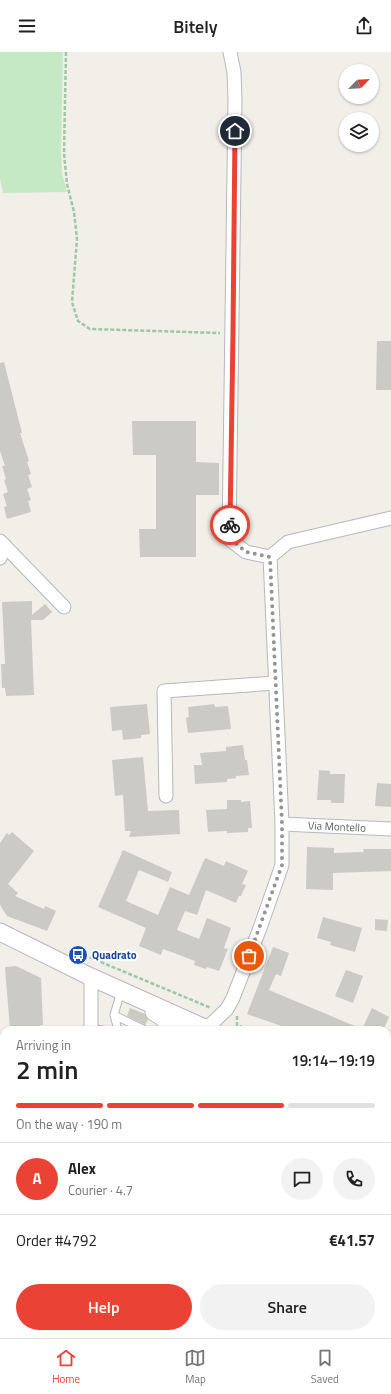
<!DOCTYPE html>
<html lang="en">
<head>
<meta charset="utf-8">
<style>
	body { margin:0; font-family:"Titillium Web",sans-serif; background:#f2f2f2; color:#222; height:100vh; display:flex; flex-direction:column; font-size:15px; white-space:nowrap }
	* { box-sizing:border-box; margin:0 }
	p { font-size:13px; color:#767676 }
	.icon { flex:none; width:22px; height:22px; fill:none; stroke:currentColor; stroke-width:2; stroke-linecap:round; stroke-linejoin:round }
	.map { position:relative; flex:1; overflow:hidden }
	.details { position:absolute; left:0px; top:974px; width:391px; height:312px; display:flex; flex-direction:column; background:#fff; border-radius:12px 12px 0 0; box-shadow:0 1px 3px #0004 }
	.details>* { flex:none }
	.needle { width:26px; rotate:65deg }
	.tools { position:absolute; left:339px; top:12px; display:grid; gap:8px }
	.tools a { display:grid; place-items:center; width:40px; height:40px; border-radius:50%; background:#fff; box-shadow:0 1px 3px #0004; font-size:20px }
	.pin { position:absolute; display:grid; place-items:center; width:34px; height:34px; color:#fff; margin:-17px; border:2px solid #fff; border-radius:50%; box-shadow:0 1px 4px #0007 }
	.courier { position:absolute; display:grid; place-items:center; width:40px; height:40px; margin:-20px; border:3px solid #ea4335; border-radius:50%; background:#fff; color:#222; box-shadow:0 1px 5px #0007 }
	.headline em { font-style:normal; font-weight:600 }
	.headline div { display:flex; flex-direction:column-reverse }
	.headline { display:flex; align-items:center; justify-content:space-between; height:68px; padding:0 16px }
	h1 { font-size:26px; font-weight:600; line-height:30px }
	.bar { display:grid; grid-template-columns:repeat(4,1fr); gap:6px 4px; align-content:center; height:48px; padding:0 16px }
	.bar i { height:5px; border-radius:3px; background:#e0e0e0 }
	.bar .on { background:#ea4335 }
	.bar p { grid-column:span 4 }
	.line { display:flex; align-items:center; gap:10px; padding:0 16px; border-top:1px solid #e0e0e0 }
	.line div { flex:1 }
	.round { display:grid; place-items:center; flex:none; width:42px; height:42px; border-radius:21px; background:#f2f2f2 }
	.action { display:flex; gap:8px; margin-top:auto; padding:8px 16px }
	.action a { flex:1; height:46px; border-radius:24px; background:#ea4335; color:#fff; font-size:16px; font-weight:600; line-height:46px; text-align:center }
	.action a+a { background:#f2f2f2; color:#222 }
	header { display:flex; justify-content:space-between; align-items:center; height:52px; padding:0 16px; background:#fff; font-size:18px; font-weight:600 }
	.tabs { display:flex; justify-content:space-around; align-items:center; height:56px; border-top:1px solid #e0e0e0; background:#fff; font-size:11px; color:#767676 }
	.tabs a { display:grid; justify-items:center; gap:2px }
	.tabs .on { color:#ea4335 }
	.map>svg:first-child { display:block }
	.green { fill:#c5e8c5 }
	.building { fill:#cccac5 }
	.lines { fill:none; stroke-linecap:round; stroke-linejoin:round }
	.service-casing { stroke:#b5b8bc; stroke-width:9 }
	.minor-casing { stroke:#b5b8bc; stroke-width:15 }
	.tertiary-casing { stroke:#b5b8bc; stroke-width:19 }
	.primary-casing { stroke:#f2c960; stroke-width:23 }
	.path { stroke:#9cc7a9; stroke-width:2.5; stroke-dasharray:4 2; stroke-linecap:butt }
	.service { stroke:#fff; stroke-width:7 }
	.minor { stroke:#fff; stroke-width:13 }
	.tertiary { stroke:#fff; stroke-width:17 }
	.primary { stroke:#fff2af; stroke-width:21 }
	.done { stroke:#929495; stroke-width:4; stroke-dasharray:0 7.2 }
	.route { stroke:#ea4335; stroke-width:5 }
	.labels { text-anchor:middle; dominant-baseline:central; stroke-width:4; stroke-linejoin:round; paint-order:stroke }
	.street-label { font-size:11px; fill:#5f6368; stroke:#fff }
	.transit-label { font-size:11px; font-weight:bold; fill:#164399; stroke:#fff; text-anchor:start }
</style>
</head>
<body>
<header><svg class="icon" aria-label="menu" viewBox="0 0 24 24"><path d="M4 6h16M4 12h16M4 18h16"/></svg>Bitely<svg class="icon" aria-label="share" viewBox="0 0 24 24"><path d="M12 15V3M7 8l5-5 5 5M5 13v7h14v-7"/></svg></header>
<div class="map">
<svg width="391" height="1286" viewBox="0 0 391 1286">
	<rect width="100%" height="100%" fill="#f1efe8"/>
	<path class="green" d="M 0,0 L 63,0 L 61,98 L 62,121 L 67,140 L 3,141 L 0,127 Z"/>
	<path class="building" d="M 377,289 L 391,289 L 391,338 L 376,338 Z
		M 4,310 L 22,381 L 20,381 L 29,409 L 27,410 L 31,422 L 28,423 L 32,435 L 27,437 L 31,448 L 28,449 L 31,460 L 7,467 L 4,455 L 7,454 L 3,442 L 8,440 L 4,428 L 6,427 L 2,414 L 5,414 L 0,399 L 0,311 Z
		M 132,369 L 196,369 L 196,410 L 219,411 L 219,443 L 196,443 L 196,505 L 140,505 L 139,477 L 156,477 L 156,403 L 133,403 Z
		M 32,549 L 32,563 L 45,552 L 52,560 L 43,568 L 31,568 L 34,643 L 6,644 L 5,636 L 2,636 L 1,612 L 5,612 L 2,550 Z
		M 147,652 L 150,682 L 141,683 L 141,686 L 123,688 L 122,678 L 112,679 L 110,655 Z
		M 214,652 L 215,655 L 228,654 L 231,677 L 188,681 L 186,666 L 189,665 L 188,655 Z
		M 243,693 L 245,708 L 247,708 L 249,723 L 236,724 L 236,726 L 227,727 L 227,730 L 195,732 L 194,713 L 202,713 L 200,701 L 226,699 L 226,695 Z
		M 143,705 L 148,759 L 179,758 L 180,782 L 129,785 L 131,779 L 125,779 L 123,743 L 115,744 L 112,708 Z
		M 319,718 L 330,719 L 330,722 L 345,722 L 344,751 L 331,751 L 331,748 L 317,748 Z
		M 377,731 L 391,732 L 391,755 L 375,754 Z
		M 227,748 L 241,748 L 241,750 L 250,749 L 252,776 L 248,776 L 248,780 L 227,781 L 227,779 L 208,780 L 206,758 L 227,757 Z
		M 12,780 L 34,799 L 8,832 L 18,841 L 15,844 L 44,857 L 45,854 L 56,859 L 47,879 L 7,864 L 0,853 L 0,791 L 7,781 L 9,783 Z
		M 307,795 L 334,796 L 334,801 L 364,800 L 363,797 L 391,797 L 391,819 L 333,821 L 333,838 L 306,837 Z
		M 123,798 L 172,820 L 168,830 L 139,818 L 126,849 L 158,863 L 170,835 L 189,843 L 205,806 L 224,814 L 226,809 L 248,819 L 242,832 L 246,833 L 241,844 L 239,844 L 236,851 L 206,838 L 197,863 L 185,859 L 177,878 L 199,887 L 207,866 L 231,876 L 224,896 L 228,897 L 219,919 L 207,915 L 206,917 L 194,913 L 195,909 L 174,901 L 163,897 L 161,903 L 139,894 L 146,876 L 98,855 Z
		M 323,865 L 362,876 L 355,900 L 330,893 L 331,890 L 317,886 Z
		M 375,867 L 388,868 L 387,879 L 375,878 Z
		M 273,895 L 289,901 L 281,924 L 276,922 L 269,938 L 362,977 L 372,956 L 389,965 L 383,978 L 293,978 L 247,962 Z
		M 16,914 L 41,926 L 43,973 L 40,973 L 40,978 L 10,978 L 5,915 Z
		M 346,918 L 363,924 L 353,951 L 335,944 Z
		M 130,956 L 145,962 L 148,968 L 145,973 L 127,964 Z"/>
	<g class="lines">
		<g class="service-casing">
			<path id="service" d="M 114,963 L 145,978
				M 91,977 L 103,978
				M 118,978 L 114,963 L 121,939"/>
		</g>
		<g class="minor-casing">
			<g id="minor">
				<path d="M 230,0 L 234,20 L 235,48 L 229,487 L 246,500 L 270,505"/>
				<path d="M 0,489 L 64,555"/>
				<path d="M 0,506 L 4,493"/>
				<path d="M 166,744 L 164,639 L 275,631"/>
				<path id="s1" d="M 282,772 L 391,777"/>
				<path d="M 91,925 L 91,978"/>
				<path d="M 205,978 L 227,957 L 233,946 L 260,876 L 282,813 L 282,772 L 270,505 L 288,490 L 391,466"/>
				<path d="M 387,1023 L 391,1022"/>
				<path d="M 79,1282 L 79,1286"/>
			</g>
		</g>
		<g class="tertiary-casing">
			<path id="tertiary" d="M 0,880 L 91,925 L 209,978
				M 154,960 L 162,965 L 174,978"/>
		</g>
		<g class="primary-casing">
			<path id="primary" d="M 387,1053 L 391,1055
				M 0,1075 L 4,1075
				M 387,1104 L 391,1105"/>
		</g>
		<path class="path" d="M 66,0 L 64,101 L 67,132 L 74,160 L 77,187 L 72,250 L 78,269 L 90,277 L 220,281
			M 84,903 L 211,956
			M 237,964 L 237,973 L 249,978
			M 158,1282 L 158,1286"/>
		<use href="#service" class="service"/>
		<use href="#minor" class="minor"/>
		<use href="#tertiary" class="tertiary"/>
		<use href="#primary" class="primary"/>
	</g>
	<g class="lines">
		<path class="done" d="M 230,473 L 230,486 L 246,500 L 270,505 L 282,772 L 282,813 L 249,904"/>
		<path class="route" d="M 230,473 L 233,282 L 235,79"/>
	</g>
	<defs>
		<g id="bus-disc" transform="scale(1)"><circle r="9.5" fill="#1a4fb4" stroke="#fff"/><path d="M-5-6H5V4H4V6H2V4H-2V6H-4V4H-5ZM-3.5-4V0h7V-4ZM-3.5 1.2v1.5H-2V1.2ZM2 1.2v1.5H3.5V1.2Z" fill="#fff"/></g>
	</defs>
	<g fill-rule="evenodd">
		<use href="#bus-disc" x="78" y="903"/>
	</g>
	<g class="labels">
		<g class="street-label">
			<text stroke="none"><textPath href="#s1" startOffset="55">Via Montello</textPath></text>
		</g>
		<g class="transit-label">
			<text x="92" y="903">Quadrato</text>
		</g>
	</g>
</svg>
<div class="tools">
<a><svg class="needle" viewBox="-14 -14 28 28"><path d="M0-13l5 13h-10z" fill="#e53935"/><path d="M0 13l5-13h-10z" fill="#767676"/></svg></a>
<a><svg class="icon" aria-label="layers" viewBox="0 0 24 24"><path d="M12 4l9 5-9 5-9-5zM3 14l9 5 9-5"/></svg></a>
</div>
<div class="pin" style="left:249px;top:904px;background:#ea580c"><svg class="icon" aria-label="bag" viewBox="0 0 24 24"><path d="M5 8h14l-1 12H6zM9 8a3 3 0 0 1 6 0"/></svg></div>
<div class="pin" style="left:235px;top:79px;background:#1f2937"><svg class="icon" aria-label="home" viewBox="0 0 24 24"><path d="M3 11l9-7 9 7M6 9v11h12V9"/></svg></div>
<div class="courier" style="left:230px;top:473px"><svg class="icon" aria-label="bike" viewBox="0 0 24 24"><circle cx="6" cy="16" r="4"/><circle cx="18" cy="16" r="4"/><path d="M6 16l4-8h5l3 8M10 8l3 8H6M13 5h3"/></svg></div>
<section class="details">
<div class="headline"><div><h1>2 min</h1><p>Arriving in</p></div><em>19:14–19:19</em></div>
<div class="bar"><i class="on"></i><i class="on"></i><i class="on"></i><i></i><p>On the way · 190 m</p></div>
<div class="line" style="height:72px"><b class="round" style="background:#ea4335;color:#fff">A</b><div><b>Alex</b><p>Courier · 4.7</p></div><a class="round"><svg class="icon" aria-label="chat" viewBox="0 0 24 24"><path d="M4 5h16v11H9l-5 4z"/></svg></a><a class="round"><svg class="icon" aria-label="phone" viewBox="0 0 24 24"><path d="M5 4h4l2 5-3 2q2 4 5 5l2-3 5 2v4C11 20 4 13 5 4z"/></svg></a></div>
<div class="line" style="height:52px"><div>Order #4792</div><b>€41.57</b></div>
<div class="action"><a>Help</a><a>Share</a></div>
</section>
</div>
<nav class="tabs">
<a class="on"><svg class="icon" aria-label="home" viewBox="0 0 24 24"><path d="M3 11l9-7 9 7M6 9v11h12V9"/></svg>Home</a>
<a><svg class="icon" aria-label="map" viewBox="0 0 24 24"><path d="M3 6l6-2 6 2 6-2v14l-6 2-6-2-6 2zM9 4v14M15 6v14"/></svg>Map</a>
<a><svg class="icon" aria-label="saved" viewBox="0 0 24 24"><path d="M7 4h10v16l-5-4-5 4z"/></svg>Saved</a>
</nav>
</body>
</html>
